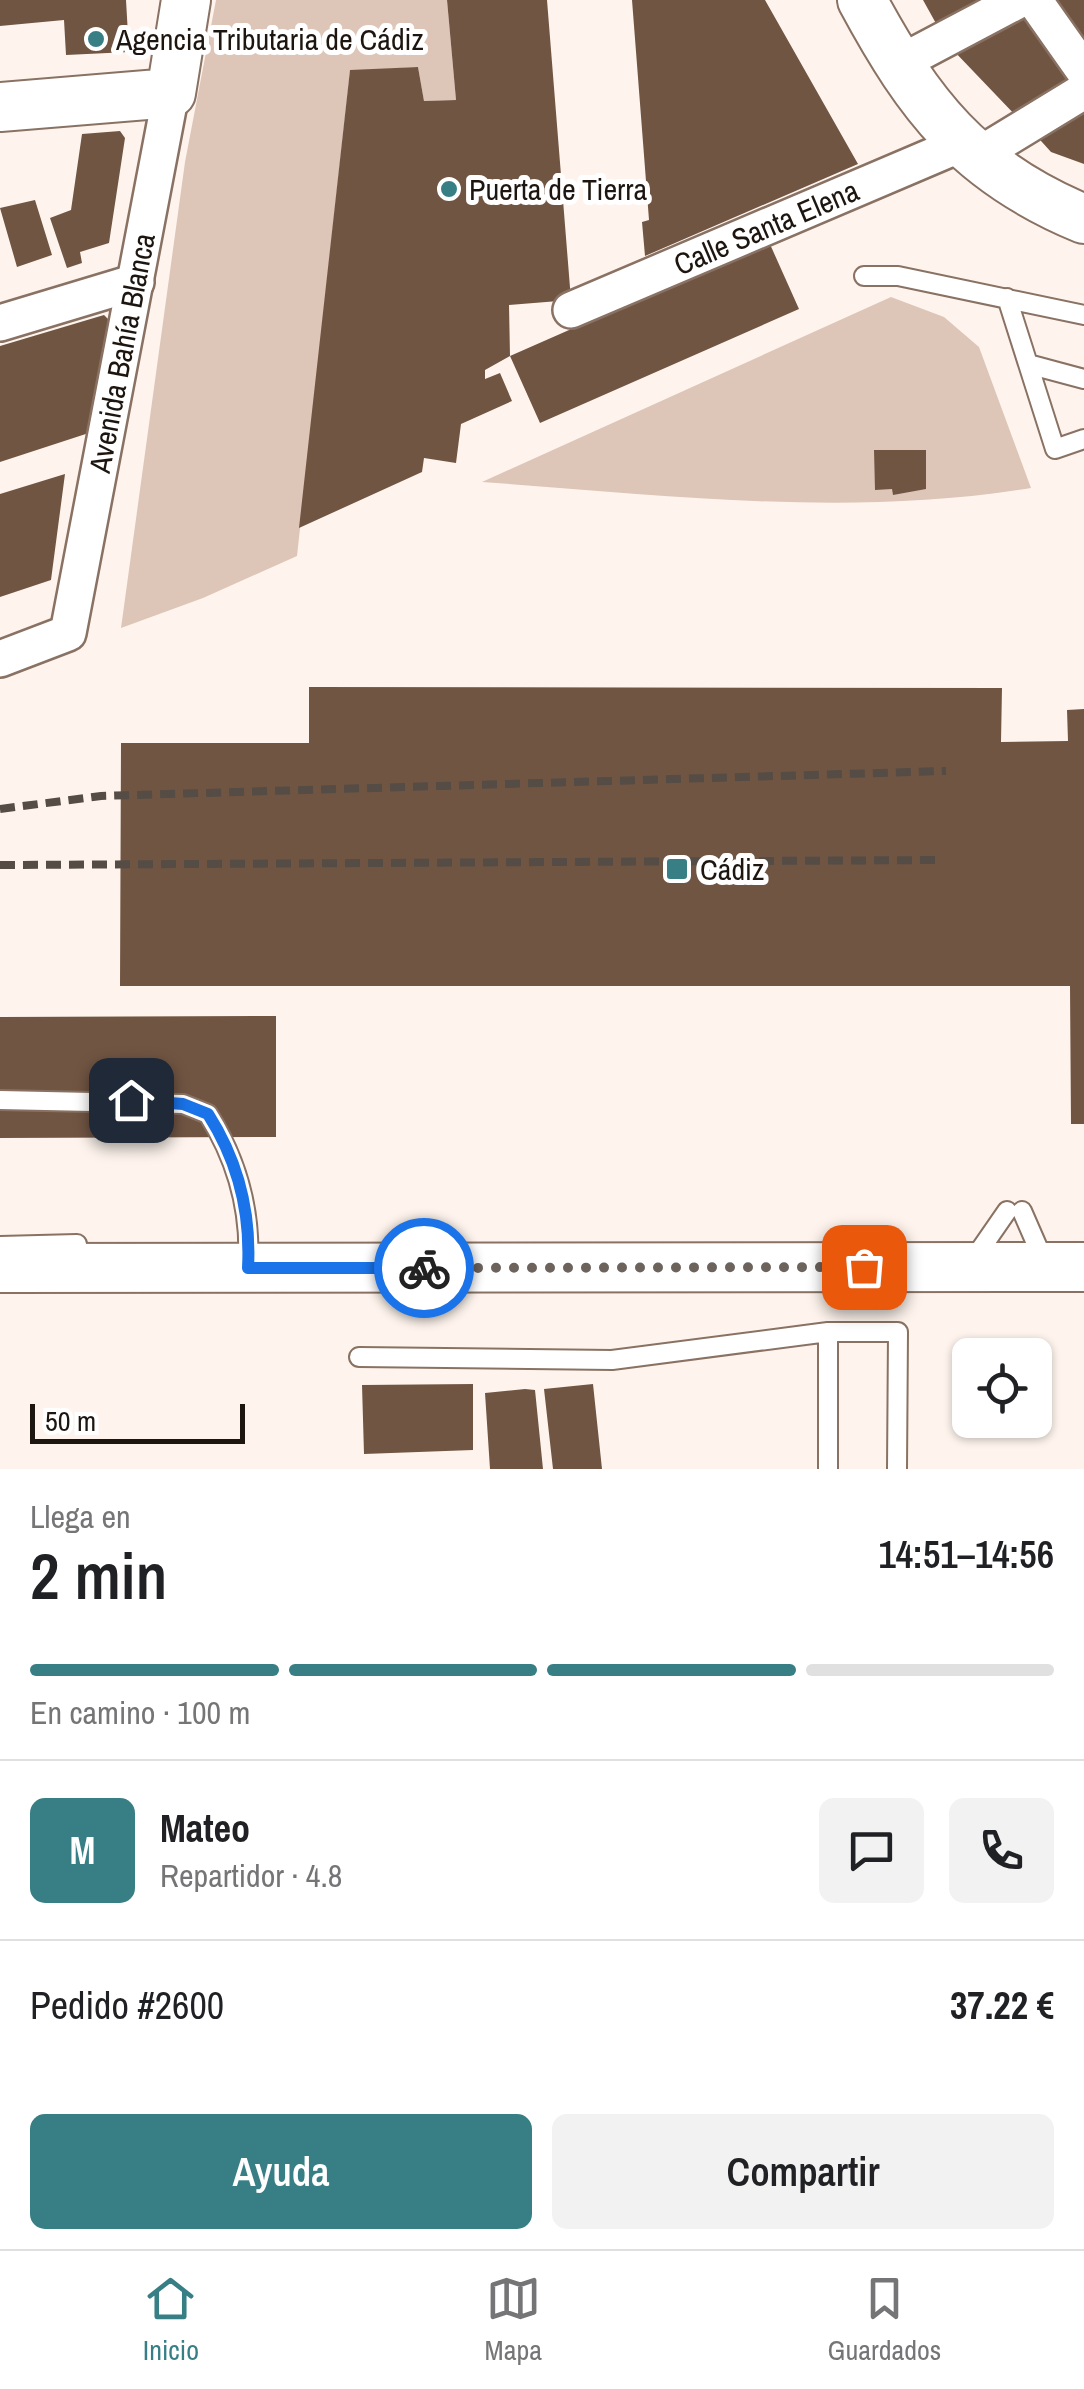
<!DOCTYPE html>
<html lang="es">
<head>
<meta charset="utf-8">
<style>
	body { margin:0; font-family:"Archivo Narrow",sans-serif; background:#f2f2f2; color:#202124; height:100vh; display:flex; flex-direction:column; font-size:38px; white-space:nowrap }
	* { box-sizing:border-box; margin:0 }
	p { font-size:32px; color:#757577 }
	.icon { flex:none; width:55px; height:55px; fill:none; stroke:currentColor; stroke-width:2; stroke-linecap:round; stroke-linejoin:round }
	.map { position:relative; height:1469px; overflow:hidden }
	.panel { display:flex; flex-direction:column; background:#fff; flex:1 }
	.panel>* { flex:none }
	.controls { position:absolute; left:952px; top:1338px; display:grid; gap:20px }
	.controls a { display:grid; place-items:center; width:100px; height:100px; border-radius:15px; background:#fff; box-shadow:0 2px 8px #0004; font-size:50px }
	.scale { position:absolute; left:30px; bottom:25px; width:215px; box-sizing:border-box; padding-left:10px; border:5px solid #1d150f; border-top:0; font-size:28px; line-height:35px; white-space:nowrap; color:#1d150f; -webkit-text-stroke:8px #fff; paint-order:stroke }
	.pin { position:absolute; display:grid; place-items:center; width:85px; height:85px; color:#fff; margin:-42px; border-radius:20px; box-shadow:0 5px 15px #0006 }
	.courier { position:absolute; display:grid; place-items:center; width:100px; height:100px; margin:-50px; border:8px solid #1a73e8; border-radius:50%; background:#fff; color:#222; box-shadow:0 2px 12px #0007 }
	.headline em { font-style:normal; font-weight:600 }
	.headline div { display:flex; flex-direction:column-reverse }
	.headline { display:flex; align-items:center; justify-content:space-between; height:170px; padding:0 30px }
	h1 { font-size:65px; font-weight:600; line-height:75px }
	.bar { display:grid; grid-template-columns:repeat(4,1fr); gap:15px 10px; align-content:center; height:120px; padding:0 30px }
	.bar i { height:12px; border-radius:8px; background:#e0e0e0 }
	.bar .on { background:#377f85 }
	.bar p { grid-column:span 4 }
	.line { display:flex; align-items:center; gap:25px; padding:0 30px; border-top:2px solid #e0e0e0 }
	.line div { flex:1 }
	.round { display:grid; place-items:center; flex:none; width:105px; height:105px; border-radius:15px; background:#f2f2f2 }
	.button { display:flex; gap:20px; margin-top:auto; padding:20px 30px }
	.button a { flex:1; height:115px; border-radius:15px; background:#377f85; color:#fff; font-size:40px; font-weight:600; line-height:115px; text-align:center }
	.button a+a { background:#f2f2f2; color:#202124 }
	.menu { display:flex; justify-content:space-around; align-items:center; height:140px; border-top:2px solid #e0e0e0; background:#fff; font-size:28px; color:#757577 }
	.menu a { display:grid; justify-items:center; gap:5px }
	.menu .on { color:#377f85 }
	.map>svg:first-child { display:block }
	.green { fill:#ddc6b8 }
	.building { fill:#715543 }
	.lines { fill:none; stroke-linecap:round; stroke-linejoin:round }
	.lane-casing { stroke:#897263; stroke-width:22 }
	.street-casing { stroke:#897263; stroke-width:40 }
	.secondary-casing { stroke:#897263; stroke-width:52 }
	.lane { stroke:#fff; stroke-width:18 }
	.street { stroke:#fff; stroke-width:35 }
	.secondary { stroke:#fff; stroke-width:48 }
	.rail { stroke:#544c45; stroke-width:8; stroke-dasharray:15 8; stroke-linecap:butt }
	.done { stroke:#6c635d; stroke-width:10; stroke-dasharray:0 18 }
	.route { stroke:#1a73e8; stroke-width:12 }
	.poi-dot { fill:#377f85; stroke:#fff; stroke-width:4 }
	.labels { text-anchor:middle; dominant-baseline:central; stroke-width:10; stroke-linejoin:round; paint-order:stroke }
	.poi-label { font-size:30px; fill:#1d150f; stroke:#fff; text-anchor:start }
	.street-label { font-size:30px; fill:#1d150f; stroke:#fff }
</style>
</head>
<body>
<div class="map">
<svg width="1084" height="1469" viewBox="0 0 1084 1469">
	<rect width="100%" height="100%" fill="#fef4ed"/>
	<path class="green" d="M 216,0 L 447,0 L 456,100 L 424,101 L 418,67 L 350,71 L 297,556 L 203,598 L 121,628 L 185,162 Z
		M 891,297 L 944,317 L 979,347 L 1031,488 C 848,518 666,495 482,482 Z"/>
	<path class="building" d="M 0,0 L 126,0 L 129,52 L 66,55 L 64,20 L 0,26 Z
		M 447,0 L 547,0 L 571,300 L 509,305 L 510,356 L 485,370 L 485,379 L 500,373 L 512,401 L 461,424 L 456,463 L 424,458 L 422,472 L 299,528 L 350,70 L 418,67 L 424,101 L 456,100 Z
		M 632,0 L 765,0 L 858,164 L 645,256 L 642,222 L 649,220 Z
		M 923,0 L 988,0 L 943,36 Z
		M 1038,0 L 1084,0 L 1084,39 Z
		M 1029,7 L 1081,83 L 1018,118 L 952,49 Z
		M 1084,101 L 1084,164 L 1051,152 L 1032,131 Z
		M 120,131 L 125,138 L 109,243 L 80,252 L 82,263 L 67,268 L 50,218 L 71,210 L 82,134 Z
		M 35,200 L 52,255 L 17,267 L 0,208 Z
		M 769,242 L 799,309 L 540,423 L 510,356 Z
		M 104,315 L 112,323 L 98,430 L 0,462 L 0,346 Z
		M 874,450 L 926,450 L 926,489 L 893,495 L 892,489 L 875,490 Z
		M 65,474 L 51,580 L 0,597 L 0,494 Z
		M 309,687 L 1002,688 L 1001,742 L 1068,741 L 1067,710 L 1084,709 L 1084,1124 L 1071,1124 L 1070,986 L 120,986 L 121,743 L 309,743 Z
		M 276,1016 L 276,1137 L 0,1138 L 0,1017 Z
		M 473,1384 L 473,1450 L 364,1454 L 362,1385 Z
		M 593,1384 L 602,1469 L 553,1469 L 544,1389 Z
		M 525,1389 L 535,1390 L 543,1469 L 490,1469 L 485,1393 Z"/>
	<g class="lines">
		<g class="lane-casing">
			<path id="lane" d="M 864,276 L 898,276 L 1084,315
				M 1007,298 L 1055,449 L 1084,439
				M 1028,364 L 1084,379
				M 0,1100 L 183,1104 L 208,1114 C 237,1160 251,1211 248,1265
				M 1022,1211 L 1039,1250 L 1037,1266
				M 0,1246 L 77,1244
				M 980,1262 L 980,1250 L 1007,1211
				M 359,1357 L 612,1360 L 828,1332 L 898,1332 L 897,1469
				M 828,1469 L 828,1332"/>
		</g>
		<g class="street-casing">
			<g id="street">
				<path d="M 1034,0 L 1084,71"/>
				<path d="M 898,64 L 1019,0"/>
				<path d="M 974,158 L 1084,91"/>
				<path id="s1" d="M 571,310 L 961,144"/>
				<path d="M 0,323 L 136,282"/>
				<path id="s2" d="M 0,659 L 68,633 L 171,93"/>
			</g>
		</g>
		<g class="secondary-casing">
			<path id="secondary" d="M 862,0 C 919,106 970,172 1084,219
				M 0,107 L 171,93 L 186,0
				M 0,1268 L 1084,1267"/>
		</g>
		<use href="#lane" class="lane"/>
		<use href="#street" class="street"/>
		<use href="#secondary" class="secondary"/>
		<path class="rail" d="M 0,809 L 101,796 L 946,771
			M 0,865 L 939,860"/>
	</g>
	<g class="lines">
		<path class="done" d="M 424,1268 L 864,1267"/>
		<path class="route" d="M 131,1100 L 183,1104 L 208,1114 C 238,1161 251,1213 248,1268 L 424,1268"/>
	</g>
	<g class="poi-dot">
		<circle cx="96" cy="39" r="10"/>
		<circle cx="449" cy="189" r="10"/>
		<rect x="665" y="857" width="24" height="24" rx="5"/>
	</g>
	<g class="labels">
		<g class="poi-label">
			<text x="116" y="39">Agencia Tributaria de Cádiz</text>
			<text x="469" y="189">Puerta de Tierra</text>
			<text x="700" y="869">Cádiz</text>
		</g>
		<g class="street-label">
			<text stroke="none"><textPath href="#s1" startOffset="212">Calle Santa Elena</textPath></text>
			<text stroke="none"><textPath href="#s2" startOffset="358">Avenida Bahía Blanca</textPath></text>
		</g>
	</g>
</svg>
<div class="controls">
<a><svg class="icon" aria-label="locate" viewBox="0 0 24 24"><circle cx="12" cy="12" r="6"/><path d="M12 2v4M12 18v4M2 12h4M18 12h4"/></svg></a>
</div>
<div class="scale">50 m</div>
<div class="pin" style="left:864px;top:1267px;background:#ea580c"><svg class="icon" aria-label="bag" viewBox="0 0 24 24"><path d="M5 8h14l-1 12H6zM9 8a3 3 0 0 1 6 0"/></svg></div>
<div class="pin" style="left:131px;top:1100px;background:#1f2937"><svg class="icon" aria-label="home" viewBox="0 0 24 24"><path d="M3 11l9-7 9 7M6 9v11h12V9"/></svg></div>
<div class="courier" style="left:424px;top:1268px"><svg class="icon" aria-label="bike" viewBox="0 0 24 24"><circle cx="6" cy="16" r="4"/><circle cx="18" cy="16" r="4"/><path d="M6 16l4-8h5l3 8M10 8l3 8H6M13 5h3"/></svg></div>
</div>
<section class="panel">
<div class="headline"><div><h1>2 min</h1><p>Llega en</p></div><em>14:51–14:56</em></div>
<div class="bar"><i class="on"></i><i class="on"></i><i class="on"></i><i></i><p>En camino · 100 m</p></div>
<div class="line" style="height:180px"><b class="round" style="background:#377f85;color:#fff">M</b><div><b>Mateo</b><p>Repartidor · 4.8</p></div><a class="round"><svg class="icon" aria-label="chat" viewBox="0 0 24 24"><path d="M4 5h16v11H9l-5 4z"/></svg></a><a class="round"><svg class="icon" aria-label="phone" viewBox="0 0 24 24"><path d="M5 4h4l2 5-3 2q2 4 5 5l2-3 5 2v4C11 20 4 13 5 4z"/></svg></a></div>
<div class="line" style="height:130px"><div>Pedido #2600</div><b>37.22 €</b></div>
<div class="button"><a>Ayuda</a><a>Compartir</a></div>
</section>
<nav class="menu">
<a class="on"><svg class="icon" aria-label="home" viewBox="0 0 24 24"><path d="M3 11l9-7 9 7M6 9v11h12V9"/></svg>Inicio</a>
<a><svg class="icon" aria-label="map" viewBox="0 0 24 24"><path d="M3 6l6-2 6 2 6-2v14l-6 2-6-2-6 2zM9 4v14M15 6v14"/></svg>Mapa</a>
<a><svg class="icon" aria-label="saved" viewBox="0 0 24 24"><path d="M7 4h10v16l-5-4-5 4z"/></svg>Guardados</a>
</nav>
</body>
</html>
